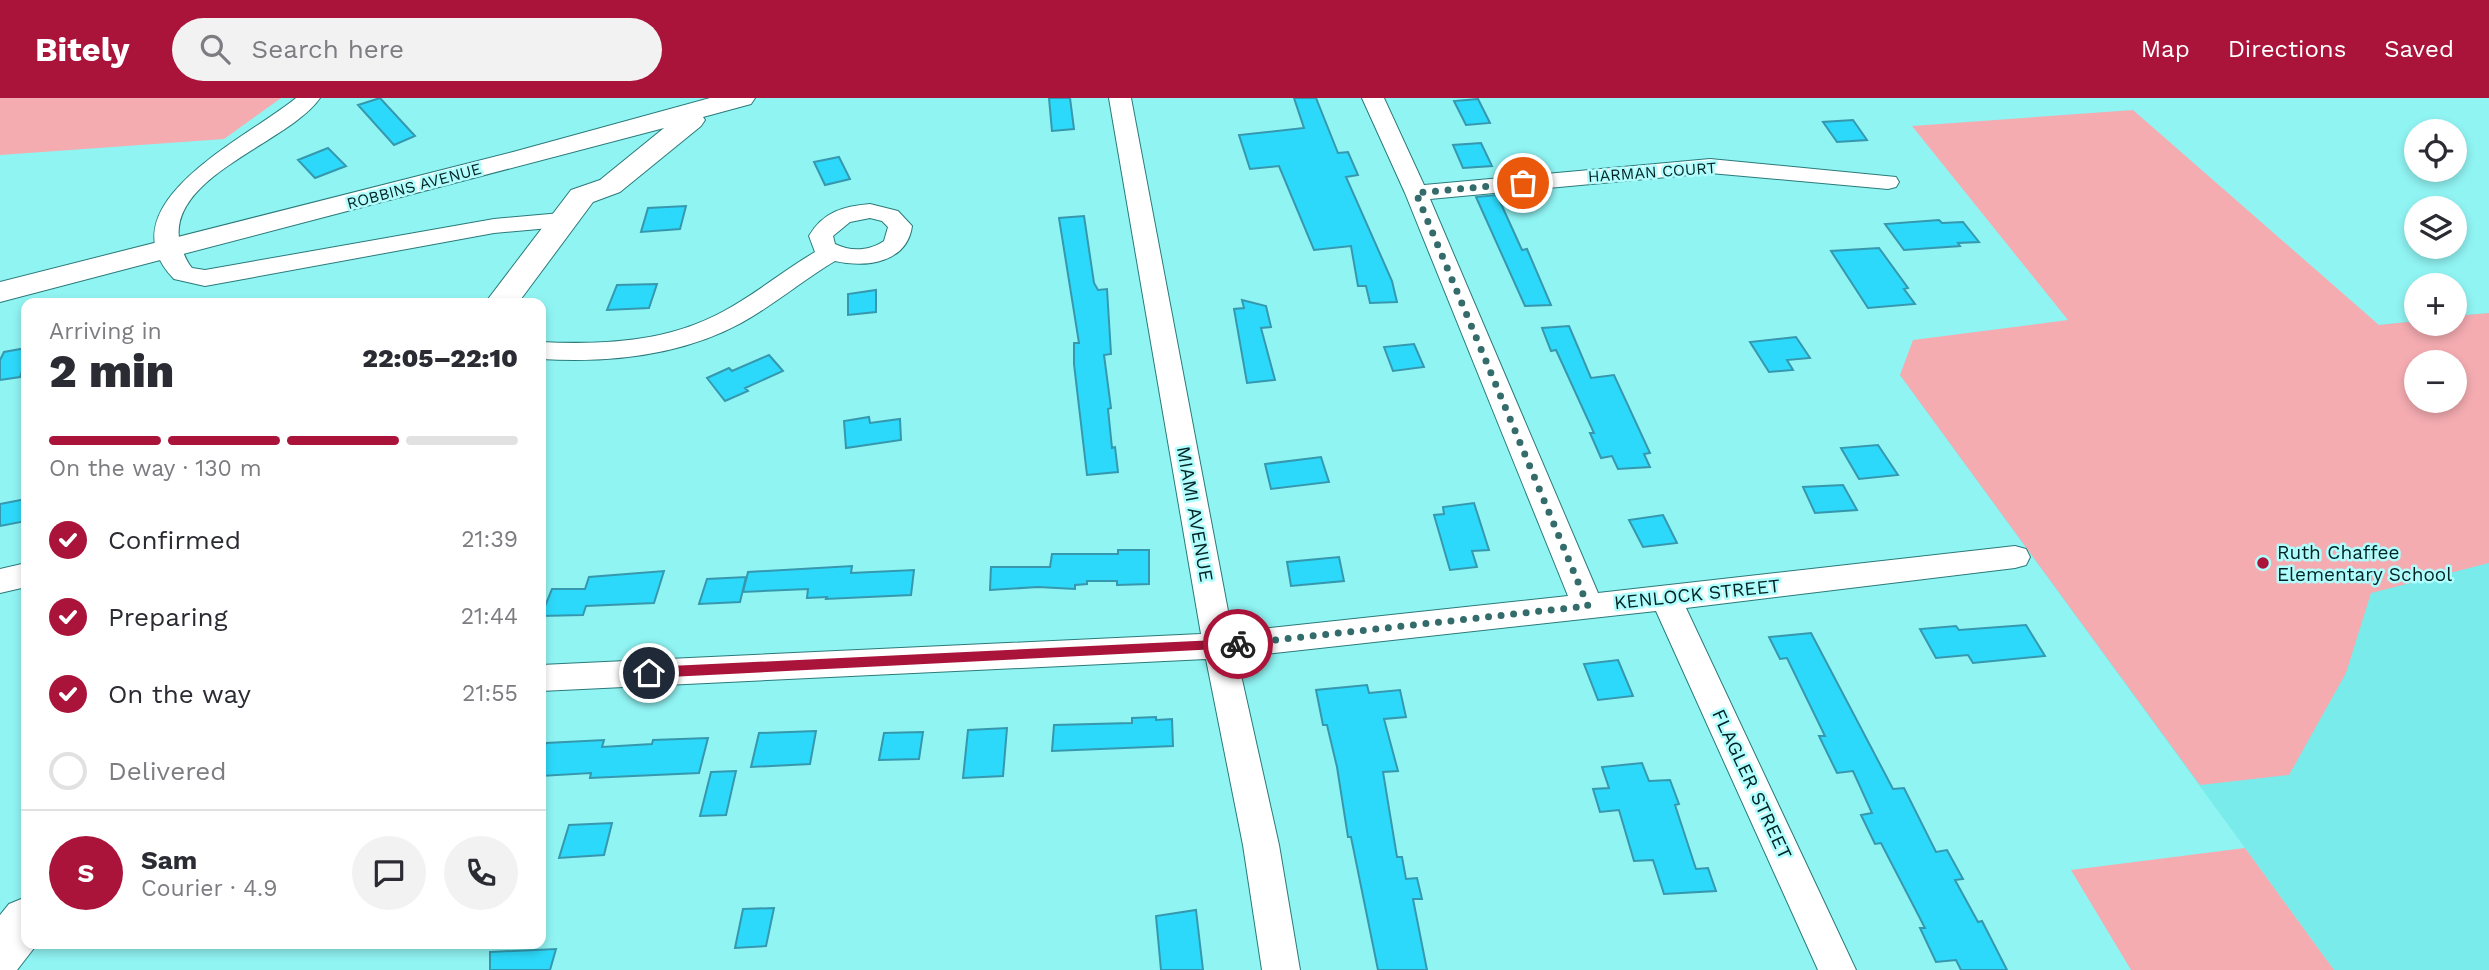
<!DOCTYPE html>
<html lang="en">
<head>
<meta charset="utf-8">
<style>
	body { margin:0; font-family:"Work Sans",sans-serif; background:#f2f2f3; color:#2b2b33; height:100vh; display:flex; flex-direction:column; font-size:26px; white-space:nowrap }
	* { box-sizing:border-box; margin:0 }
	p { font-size:23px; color:#7c7c81 }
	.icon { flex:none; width:38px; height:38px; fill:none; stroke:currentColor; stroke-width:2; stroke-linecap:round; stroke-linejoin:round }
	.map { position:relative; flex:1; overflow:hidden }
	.side { position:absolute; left:21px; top:200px; width:525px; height:651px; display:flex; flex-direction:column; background:#fff; border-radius:14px; box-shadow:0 4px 10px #0003 }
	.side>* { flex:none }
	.controls { position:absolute; left:2404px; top:21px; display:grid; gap:14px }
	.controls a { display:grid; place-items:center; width:63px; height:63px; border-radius:50%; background:#fff; box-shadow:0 4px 10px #0003; font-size:35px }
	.pin { position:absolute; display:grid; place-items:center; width:60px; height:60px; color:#fff; margin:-30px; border:4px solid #fff; border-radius:50%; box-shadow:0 2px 7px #0007 }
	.courier { position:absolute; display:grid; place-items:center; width:70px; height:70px; margin:-35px; border:5px solid #aa143a; border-radius:50%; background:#fff; color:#222; box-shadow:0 2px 9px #0007 }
	.overview em { font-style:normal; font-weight:800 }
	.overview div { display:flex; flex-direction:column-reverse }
	.overview { display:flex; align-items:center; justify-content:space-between; height:119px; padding:0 28px }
	h1 { font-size:46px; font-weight:800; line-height:52px }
	.bar { display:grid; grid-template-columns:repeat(4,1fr); gap:10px 7px; align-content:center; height:84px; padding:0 28px }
	.bar i { height:9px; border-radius:5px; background:#e1e1e2 }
	.bar .current { background:#aa143a }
	.bar p { grid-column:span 4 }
	.line { display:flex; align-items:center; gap:18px; padding:0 28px; border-top:2px solid #e1e1e2 }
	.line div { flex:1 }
	.round { display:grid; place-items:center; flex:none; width:74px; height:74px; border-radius:37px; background:#f2f2f3 }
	ol { padding:0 28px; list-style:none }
	li { display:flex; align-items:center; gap:21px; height:77px }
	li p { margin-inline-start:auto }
	li .icon { padding:7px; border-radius:50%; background:#aa143a; color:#fff; stroke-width:4 }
	li:last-child { color:#7c7c81 }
	li i { width:38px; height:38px; border:4px solid #e1e1e2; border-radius:50% }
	header { display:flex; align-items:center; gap:42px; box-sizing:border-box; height:98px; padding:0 35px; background:#aa143a; color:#fff }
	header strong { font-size:33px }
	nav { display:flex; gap:38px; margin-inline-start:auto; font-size:24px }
	.search { width:490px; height:63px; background:#f2f2f3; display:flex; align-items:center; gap:18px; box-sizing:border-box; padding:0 24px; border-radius:38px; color:#7c7c81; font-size:26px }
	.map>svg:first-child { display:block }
	.built { fill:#78ebea; fill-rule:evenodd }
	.green { fill:#f4acb1; fill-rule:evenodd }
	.building { fill:#2dd9fa; stroke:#3598ae; stroke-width:2 }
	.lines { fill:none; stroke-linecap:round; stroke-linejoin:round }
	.street-casing { stroke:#2b7a7a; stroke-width:2 }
	.secondary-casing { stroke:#2b7a7a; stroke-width:2 }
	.street { fill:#fff; fill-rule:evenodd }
	.secondary { fill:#fff; fill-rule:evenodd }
	.route { fill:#aa143a }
	.done { stroke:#346c6c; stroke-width:7; stroke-dasharray:0 12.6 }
	.poi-dot { fill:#aa143a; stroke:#b0fefd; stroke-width:2.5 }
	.labels { text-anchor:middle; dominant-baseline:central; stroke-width:5; stroke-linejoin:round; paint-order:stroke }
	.far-street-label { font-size:16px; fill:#022323; stroke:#b0fefd }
	.street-label { font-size:19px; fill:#022323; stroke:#b0fefd }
	.poi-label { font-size:19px; fill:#022323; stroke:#b0fefd; text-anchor:start }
</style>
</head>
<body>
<header>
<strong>Bitely</strong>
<div class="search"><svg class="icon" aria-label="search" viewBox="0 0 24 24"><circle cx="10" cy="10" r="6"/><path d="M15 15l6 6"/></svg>Search here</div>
<nav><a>Map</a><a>Directions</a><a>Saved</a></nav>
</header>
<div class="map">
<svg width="2489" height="872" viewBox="0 0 2489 872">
	<rect width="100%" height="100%" fill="#90f4f3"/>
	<path class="built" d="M 2489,215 L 2489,872 L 2334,872 L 1900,277 L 2417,223 L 2417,226 L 2455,226 L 2455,218 ZM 2417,264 L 2455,264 L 2455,303 L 2417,303 Z"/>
	<path class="green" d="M 0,0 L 281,0 L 224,41 L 0,57 Z
		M 2133,12 L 2379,227 L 2417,223 L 2417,226 L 2455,226 L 2455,218 L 2489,215 L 2489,465 L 2371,495 L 2346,575 L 2289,677 L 2200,687 L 1900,277 L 1913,242 L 2068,222 L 1912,28 ZM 2417,264 L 2455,264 L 2455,303 L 2417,303 Z
		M 2245,750 L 2334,872 L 2131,872 L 2071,772 Z"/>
	<path class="building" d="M 380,0 L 415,38 L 394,47 L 358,7 Z
		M 1049,0 L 1070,0 L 1074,31 L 1052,33 Z
		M 1294,0 L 1316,0 L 1338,55 L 1348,54 L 1358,77 L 1346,79 L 1392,183 L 1397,204 L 1370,205 L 1366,188 L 1358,188 L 1351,148 L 1314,152 L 1279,68 L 1250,71 L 1239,37 L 1304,30 Z
		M 1478,1 L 1490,25 L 1466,27 L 1454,3 Z
		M 1853,22 L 1867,42 L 1837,44 L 1823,24 Z
		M 1481,45 L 1492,68 L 1463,70 L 1453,47 Z
		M 328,50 L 346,68 L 315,80 L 298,62 Z
		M 839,59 L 850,81 L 825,87 L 814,64 Z
		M 1497,97 L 1522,152 L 1527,151 L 1551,207 L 1525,208 L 1476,99 Z
		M 686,108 L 680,131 L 641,134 L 648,110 Z
		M 1084,118 L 1094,185 L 1098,192 L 1107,191 L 1111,256 L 1104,257 L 1111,310 L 1108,311 L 1112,350 L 1115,349 L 1118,374 L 1087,377 L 1074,266 L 1074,245 L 1079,245 L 1059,120 Z
		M 1939,122 L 1942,125 L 1963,124 L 1979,144 L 1958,145 L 1960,148 L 1904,152 L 1885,126 Z
		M 1879,150 L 1908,190 L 1904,191 L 1915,206 L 1868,210 L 1831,153 Z
		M 657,186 L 649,210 L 607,212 L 617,187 Z
		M 876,192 L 876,214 L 848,217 L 848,196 Z
		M 1242,202 L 1266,208 L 1271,229 L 1261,230 L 1275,282 L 1247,285 L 1234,211 L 1244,210 Z
		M 1569,228 L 1591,280 L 1614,277 L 1650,355 L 1644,356 L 1650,369 L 1618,371 L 1612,358 L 1601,360 L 1590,335 L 1594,335 L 1556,252 L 1551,253 L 1542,230 Z
		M 1796,239 L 1810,260 L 1787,262 L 1793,272 L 1769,274 L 1750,244 Z
		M 1414,246 L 1424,269 L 1393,273 L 1384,249 Z
		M 26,250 L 26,272 L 22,273 L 20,279 L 0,282 L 0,262 L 4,254 Z
		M 769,257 L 783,273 L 745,290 L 748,293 L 725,303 L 707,280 L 729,270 L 732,273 Z
		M 869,319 L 870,325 L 900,321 L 901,342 L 846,350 L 844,323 Z
		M 1878,347 L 1898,377 L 1859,381 L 1841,350 Z
		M 1321,359 L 1329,384 L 1271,391 L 1265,366 Z
		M 1843,387 L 1857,412 L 1815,415 L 1803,389 Z
		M 26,401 L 26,423 L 0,428 L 0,406 Z
		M 1474,405 L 1489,452 L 1472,453 L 1477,469 L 1450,472 L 1434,417 L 1444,416 L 1443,409 Z
		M 1663,417 L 1677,445 L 1643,449 L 1629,422 Z
		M 1118,452 L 1149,452 L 1149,486 L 1117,487 L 1117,483 L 1087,483 L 1087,486 L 1075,487 L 1075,491 L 1038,489 L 990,492 L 991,469 L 1050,469 L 1052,456 L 1118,456 Z
		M 1339,459 L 1344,483 L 1291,488 L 1287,464 Z
		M 852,468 L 851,475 L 914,472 L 911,497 L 826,501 L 827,499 L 807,500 L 808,491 L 743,494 L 748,474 Z
		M 664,473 L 654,505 L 586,508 L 583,517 L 541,518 L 552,491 L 585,491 L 589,479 Z
		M 746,479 L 740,504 L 699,506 L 707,481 Z
		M 2026,527 L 2045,558 L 1973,565 L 1968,557 L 1936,560 L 1920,531 L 1956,528 L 1959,532 Z
		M 1811,535 L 1893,691 L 1904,690 L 1936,754 L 1947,752 L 1963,781 L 1955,782 L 1978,824 L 1982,823 L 2007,872 L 1961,872 L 1956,862 L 1936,864 L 1920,830 L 1925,830 L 1881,745 L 1875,746 L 1861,717 L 1872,715 L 1853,673 L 1837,675 L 1819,638 L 1825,638 L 1787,560 L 1780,561 L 1769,539 Z
		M 1618,562 L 1633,598 L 1598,602 L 1584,566 Z
		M 1367,587 L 1369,595 L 1400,592 L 1406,619 L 1384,621 L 1398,673 L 1383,674 L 1397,759 L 1402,759 L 1406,781 L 1417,780 L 1422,801 L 1413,801 L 1427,872 L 1378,872 L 1351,739 L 1348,739 L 1337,669 L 1327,627 L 1323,627 L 1316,592 Z
		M 1156,619 L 1156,622 L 1172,621 L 1173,648 L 1052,653 L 1054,627 L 1132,625 L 1132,620 Z
		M 1007,630 L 1003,678 L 963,680 L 968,632 Z
		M 816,633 L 810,666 L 751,669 L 759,635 Z
		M 923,634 L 919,661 L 879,662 L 884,635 Z
		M 708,640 L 699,675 L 590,680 L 591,675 L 541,678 L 541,660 L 546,645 L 604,642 L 602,649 L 652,646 L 653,642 Z
		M 1642,665 L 1649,683 L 1670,682 L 1679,706 L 1675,707 L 1696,771 L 1708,770 L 1716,793 L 1664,796 L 1653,762 L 1634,763 L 1619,712 L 1600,714 L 1593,691 L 1609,690 L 1602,669 Z
		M 736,673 L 726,717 L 700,718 L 711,674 Z
		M 612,725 L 604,757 L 559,760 L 569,727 Z
		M 774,810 L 766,848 L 735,850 L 743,811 Z
		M 1196,812 L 1203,872 L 1161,872 L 1156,818 Z
		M 556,851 L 550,872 L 490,872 L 490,854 Z"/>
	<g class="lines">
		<g class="street-casing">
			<path id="street" d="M 296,0 L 320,0 C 289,45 164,79 180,146 C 183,154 186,163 192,170 L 205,172 L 494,121 L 561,115 L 569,117 L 573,122 L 569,127 L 561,129 L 494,135 L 205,188 L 174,181 C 101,106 251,38 296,0 Z
				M 1109,0 L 1131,0 L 1232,534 L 1568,498 L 1405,95 L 1362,0 L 1384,0 L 1424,87 L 1710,61 L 1896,79 L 1899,84 L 1896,89 L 1888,91 L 1710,75 L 1430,101 L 1598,495 L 2015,448 L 2026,451 L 2030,459 L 2026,467 L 2015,470 L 1686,510 L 1856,872 L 1818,872 L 1656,513 L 1237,559 L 1279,747 L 1300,872 L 1262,872 L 1243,747 L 1206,561 L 541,593 L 541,567 L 1201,536 Z
				M 870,106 L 898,113 L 912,128 C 907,165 866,170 835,163 C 803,182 774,207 741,225 C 680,258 609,265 541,261 L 541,244 C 604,247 668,244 724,213 C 756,196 784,172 815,154 L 809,138 C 823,114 844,108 870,106 ZM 870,120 L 882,123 L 888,129 L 884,143 C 869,153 851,154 835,146 L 833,138 L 850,124 Z
				M 26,465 L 26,489 L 0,495 L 0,471 Z"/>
		</g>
		<g class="secondary-casing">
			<path id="secondary" d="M 710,0 L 755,0 L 751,6 L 703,19 L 705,22 L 701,28 L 620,94 L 593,104 L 518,205 L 485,205 L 571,92 L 600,82 L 664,30 L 0,204 L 0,184 L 513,54 Z
				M 26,799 L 26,845 L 38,845 L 17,872 L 0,872 L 0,817 L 9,806 Z"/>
		</g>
		<use href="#street" class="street"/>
		<use href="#secondary" class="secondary"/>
	</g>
	<path class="route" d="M 1238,541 L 1244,546 L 1238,550 L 649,580 L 643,575 L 649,569 Z"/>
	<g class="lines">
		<path class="done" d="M 1238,546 L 1588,508 L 1416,95 L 1523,85"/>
	</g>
	<circle class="poi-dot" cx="2263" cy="465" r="7"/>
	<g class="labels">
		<g class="far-street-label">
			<text transform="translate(1652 74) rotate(-4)">HARMAN COURT</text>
			<text transform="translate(414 88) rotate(-15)">ROBBINS AVENUE</text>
		</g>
		<g class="street-label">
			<text transform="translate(1195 416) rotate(80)">MIAMI AVENUE</text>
			<text transform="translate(1697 496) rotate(-6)">KENLOCK STREET</text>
			<text transform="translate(1752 686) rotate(65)">FLAGLER STREET</text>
		</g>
		<g class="poi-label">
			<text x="2277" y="454">Ruth Chaffee<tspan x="2277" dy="22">Elementary School</tspan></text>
		</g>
	</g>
</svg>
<div class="controls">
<a><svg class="icon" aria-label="locate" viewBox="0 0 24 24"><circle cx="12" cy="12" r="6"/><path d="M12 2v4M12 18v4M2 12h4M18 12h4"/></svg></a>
<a><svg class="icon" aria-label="layers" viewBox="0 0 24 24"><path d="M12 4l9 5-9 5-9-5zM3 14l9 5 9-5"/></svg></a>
<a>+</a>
<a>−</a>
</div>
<div class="pin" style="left:1523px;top:85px;background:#ea580c"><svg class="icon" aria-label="bag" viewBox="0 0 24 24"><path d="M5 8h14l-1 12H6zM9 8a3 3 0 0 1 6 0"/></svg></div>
<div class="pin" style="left:649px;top:575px;background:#1f2937"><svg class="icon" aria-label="home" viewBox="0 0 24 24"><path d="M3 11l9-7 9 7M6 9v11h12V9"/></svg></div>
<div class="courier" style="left:1238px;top:546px"><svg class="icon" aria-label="bike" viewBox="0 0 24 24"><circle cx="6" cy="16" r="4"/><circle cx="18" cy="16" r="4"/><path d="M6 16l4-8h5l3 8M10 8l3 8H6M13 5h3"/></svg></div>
<section class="side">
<div class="overview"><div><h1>2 min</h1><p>Arriving in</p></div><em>22:05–22:10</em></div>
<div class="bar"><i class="current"></i><i class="current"></i><i class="current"></i><i></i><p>On the way · 130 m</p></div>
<ol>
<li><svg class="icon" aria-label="check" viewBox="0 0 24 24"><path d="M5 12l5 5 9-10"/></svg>Confirmed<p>21:39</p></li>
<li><svg class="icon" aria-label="check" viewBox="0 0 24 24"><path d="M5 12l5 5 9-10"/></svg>Preparing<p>21:44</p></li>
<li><svg class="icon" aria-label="check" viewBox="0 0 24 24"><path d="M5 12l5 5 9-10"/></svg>On the way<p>21:55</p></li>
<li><i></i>Delivered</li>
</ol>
<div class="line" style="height:126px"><b class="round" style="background:#aa143a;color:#fff">S</b><div><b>Sam</b><p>Courier · 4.9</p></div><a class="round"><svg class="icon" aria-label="chat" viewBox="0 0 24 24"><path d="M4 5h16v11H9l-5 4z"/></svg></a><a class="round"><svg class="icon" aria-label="phone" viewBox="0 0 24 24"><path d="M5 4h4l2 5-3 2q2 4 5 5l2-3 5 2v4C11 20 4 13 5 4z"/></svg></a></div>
</section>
</div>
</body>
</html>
